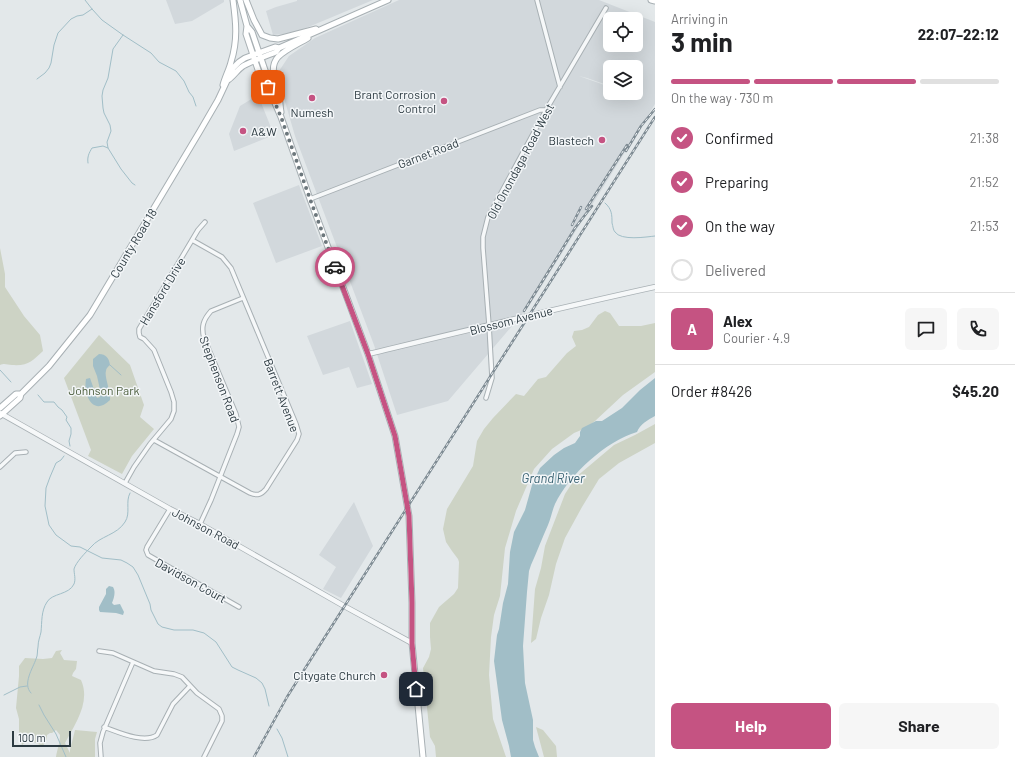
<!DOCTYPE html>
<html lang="en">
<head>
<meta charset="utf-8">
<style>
	body { margin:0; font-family:Barlow,sans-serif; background:#f6f6f6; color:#202124; height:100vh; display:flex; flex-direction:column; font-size:15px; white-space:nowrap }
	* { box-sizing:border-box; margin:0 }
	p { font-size:13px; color:#757577 }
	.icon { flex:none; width:22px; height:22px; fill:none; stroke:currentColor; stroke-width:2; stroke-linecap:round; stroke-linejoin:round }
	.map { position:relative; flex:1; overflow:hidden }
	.details { display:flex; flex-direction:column; background:#fff; width:360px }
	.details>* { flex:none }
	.buttons { position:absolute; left:603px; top:12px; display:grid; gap:8px }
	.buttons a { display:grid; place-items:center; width:40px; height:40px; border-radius:6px; background:#fff; box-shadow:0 4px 16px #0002; font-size:20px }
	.scale { position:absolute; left:12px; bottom:10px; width:59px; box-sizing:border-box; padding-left:4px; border:2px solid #2c3a41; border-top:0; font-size:11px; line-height:14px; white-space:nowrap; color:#2c3a41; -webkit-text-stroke:3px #f3f6f8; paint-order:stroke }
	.pin { position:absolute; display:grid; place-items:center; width:34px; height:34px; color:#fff; margin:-17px; border-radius:8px; box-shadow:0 2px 6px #0006 }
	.courier { position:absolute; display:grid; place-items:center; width:40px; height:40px; margin:-20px; border:3px solid #c55382; border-radius:50%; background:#fff; color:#222; box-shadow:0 1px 5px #0007 }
	.summary em { font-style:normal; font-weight:700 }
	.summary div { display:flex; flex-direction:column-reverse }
	.summary { display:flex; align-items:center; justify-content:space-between; height:68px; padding:0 16px }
	h1 { font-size:26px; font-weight:700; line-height:30px }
	.bar { display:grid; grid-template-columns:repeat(4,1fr); gap:6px 4px; align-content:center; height:48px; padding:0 16px }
	.bar i { height:5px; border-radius:3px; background:#e0e0e0 }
	.bar .active { background:#c55382 }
	.bar p { grid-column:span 4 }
	.line { display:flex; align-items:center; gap:10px; padding:0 16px; border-top:1px solid #e0e0e0 }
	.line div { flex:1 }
	.round { display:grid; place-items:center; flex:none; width:42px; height:42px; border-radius:6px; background:#f6f6f6 }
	ol { padding:0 16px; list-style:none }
	li { display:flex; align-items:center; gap:12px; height:44px }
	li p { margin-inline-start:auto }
	li .icon { padding:4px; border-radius:50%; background:#c55382; color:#fff; stroke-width:4 }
	li:last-child { color:#757577 }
	li i { width:22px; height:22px; border:2px solid #e0e0e0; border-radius:50% }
	.cta { display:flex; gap:8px; margin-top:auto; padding:8px 16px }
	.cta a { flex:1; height:46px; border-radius:6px; background:#c55382; color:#fff; font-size:16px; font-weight:700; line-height:46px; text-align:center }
	.cta a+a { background:#f6f6f6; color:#202124 }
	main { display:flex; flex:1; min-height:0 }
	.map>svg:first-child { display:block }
	.built { fill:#d2d8dc; fill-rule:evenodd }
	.green { fill:#cdd3c5 }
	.water { fill:#a1bec7 }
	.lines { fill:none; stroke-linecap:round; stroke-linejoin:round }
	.stream { stroke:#a1bec7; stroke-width:1 }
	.minor-casing { stroke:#a8b0b4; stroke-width:5.5 }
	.tertiary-casing { stroke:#a8b0b4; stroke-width:6 }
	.secondary-casing { stroke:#a8b0b4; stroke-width:7 }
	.minor { stroke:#f6f8f9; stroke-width:3.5 }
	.tertiary { stroke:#f6f8f9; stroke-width:4.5 }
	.secondary { stroke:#fff; stroke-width:5 }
	.rail-casing { stroke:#7e8b93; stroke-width:2.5 }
	.rail { stroke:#f3f6f8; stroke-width:1; stroke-dasharray:3; stroke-linecap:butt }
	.done { stroke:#6c777c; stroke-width:4; stroke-dasharray:0 7.2 }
	.route { stroke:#c55382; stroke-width:5 }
	.poi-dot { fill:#c55382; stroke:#f3f6f8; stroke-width:1.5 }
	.labels { text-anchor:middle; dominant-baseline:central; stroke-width:3; stroke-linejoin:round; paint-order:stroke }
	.poi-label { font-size:12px; fill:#2c3a41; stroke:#f3f6f8; text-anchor:end }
	.street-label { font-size:12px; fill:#2c3a41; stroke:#f3f6f8 }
	.park-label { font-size:12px; fill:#4a5c3b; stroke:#f3f6f8 }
	.water-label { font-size:13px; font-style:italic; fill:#396272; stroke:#f3f6f8 }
</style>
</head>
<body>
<main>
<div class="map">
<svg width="655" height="757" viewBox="0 0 655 757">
	<rect width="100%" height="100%" fill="#e3e8ea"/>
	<path class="built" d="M 166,0 L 224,0 L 224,2 L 192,21 L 175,24 Z
		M 297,0 L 373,0 L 294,33 L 273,35 L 266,11 L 276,7 L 297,1 Z
		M 399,0 L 599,0 L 655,22 L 655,104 L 529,306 L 448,401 L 397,415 L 374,345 L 295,136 L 277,74 L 289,56 L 315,38 ZM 610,19 L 636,19 L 636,45 L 610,45 ZM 610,67 L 636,67 L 636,93 L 610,93 L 610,87 L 579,76 L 587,78 L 610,86 Z
		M 258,95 L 274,135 L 234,151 L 229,134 L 240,106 Z
		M 299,185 L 322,246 L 276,263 L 253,203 Z
		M 350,321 L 372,384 L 357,388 L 349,367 L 323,375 L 307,336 Z
		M 354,502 L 373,546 L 341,598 L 323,589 L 336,567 L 319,555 Z"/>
	<path class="green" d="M 0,248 L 5,274 L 5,287 L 24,316 L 40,335 L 43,351 C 32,361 29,366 12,365 C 7,365 5,363 0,365 Z
		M 605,311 L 610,313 L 619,326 L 641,326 L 655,323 L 655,372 L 623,395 L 595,421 L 586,428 L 574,433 L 552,449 L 534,469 L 516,511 L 505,548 L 500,596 L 494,615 L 491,637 L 489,675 L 493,719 L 506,757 L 436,757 L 435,746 L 430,737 L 423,668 L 429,657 L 431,649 L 430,637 L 430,623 L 439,607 L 454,594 L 458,588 L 459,562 L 458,559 L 452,551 L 446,542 L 443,529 L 447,509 L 473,466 L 477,441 L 484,429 L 493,418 L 516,394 L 524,396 L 538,379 L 546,377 L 567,353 L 576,346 L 572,337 L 574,331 L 582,330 L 589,327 L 598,315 Z
		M 99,335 L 130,365 L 144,405 L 140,417 L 154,429 L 132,456 L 122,474 L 88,456 L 91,450 L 64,378 Z
		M 655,424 L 655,443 L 619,463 L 599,479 L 582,507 L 565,538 L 556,564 L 549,595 L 541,618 L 536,639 L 531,643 L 535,589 L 541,568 L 545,546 L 565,494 L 576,477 L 614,445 L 635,435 Z
		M 62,650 L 60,653 L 64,660 L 77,661 L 76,669 L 73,673 L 72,676 L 81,680 C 91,702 75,724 65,743 L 70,753 L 70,750 L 75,730 L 97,732 L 95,739 L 95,757 L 56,757 C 57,750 60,743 60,735 L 56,730 L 52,733 L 50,733 L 47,735 L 47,739 L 43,746 C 34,743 32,738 22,745 L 19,738 L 19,719 L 16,708 L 19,676 L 19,666 L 25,658 L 43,659 L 52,658 L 56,651 Z
		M 536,727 L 543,730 L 556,746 L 557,757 L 544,757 Z"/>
	<path class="water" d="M 99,354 C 106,354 109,358 110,365 C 108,367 106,368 106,371 C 104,376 111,392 110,400 C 93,417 83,395 86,379 L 90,378 L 97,398 L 100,397 L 101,394 L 97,376 L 93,366 L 93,359 Z
		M 655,378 L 655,416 C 648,420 640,424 637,432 C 606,441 569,475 555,504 C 552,511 551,518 548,525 C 542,538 537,552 531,565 L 529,571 L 527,592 L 523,646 L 525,683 L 533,720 L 533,740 L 535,747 L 539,757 L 511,757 L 509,746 L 502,720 L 494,661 L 497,635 L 499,629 L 503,603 L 508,584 L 510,552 L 514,532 L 525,510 L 532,485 L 540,468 L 554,455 L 564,448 L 575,443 L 580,436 L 580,432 L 582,428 L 596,421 L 602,421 L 622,408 L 640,390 Z
		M 109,586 L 113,587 C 116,592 114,598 112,603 L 114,605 L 120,604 L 124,612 L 123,615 L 116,613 L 100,612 L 99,610 L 99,607 L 106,594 L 106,589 Z"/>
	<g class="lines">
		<path class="stream" d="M 85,0 L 92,9 L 102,20 L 123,35 L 151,53 L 159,62 L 176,71 L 184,81 L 189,92 L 193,97 L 196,106
			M 123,35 L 113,49 L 108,78 L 103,90 L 102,96 L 103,108 L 104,113 L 110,125 L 111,131 L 107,142 L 108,148 L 121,169 L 132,183 L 135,185
			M 37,79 L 45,73 L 49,68 L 51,63 L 54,45 L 58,33 L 71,19 L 77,16 L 83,15 L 92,9
			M 88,163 C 87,157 89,153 92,148 L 103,146 L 108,148
			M 605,203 C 612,209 612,215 612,223 C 613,226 613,230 615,232 C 621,241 646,237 655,236
			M 110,365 L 121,375
			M 0,370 L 11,382
			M 38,395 L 44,402 L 54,402 L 58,407 L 62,410 L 67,417 L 66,420 L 71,428 L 71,434 L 69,441 L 70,446
			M 64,456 L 61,460 L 56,463 L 50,477 L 46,488 L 45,506 L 49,525 L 56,535 L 71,546 L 80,547 L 102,558 L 121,560 L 127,563 L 133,567 L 138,575 L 150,604 L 151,610 L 158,624 L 162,627 L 174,630 L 193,630 L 204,633 L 216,642 L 232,667 L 238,670 L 256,678 L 262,683 L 265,689 L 269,706
			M 31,693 C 22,684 33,668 36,659 C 38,655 37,651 38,647 C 38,641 40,637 41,632 C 42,622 41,611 47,602 C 52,593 69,595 74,584 C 76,579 74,574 74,569 C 76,562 86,552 91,547 C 100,536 117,535 125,522 C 131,513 125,502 130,493
			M 4,695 L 20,687 L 27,686
			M 39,705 L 44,715 L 56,734 L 66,757
			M 277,729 L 282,738 L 288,757"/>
		<g class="minor-casing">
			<path id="minor" d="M 537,0 L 560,87
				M 310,199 L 540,110 L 546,110
				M 486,398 L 492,378 L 489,325 L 483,248 L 483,237 L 488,217 L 546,110 L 606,8
				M 154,440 L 250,493 C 257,496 261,495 266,489 L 297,440 L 299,434 L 296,424 L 231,268 L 222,257 L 192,240
				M 0,467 L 15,453 L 26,452
				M 125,483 L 134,467 L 150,444 L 171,419 L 174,411 L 174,402 L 171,392 L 154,350 L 144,339 L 140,337 L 139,333 L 139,329 L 198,230 L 205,222
				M 170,509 L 147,547 L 146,550 L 148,555 L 239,607
				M 200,524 L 211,500 L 237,434 L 239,427 L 236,414 L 204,338 C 201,327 203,320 211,311 L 243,298
				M 99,651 L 113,653 L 154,671 L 174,674 L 182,677 L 197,693 L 219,709 L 222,716 L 222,721 L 204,757
				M 104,727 C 118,732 144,744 157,735 L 173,704 L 190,686
				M 101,757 L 100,743 L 103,732 L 133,662"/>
		</g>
		<g class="tertiary-casing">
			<path id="tertiary" d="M 368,354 C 464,331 559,308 655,287
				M 0,413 L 170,509 L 200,524 L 344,606 L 412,643"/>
		</g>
		<g class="secondary-casing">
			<path id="secondary" d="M 240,0 L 247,26 L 246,34 L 255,61 L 262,81 L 268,87
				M 246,0 L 254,20 L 262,35 L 270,38 L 278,39 L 316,29
				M 651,0 L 655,1
				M 247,26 L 252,32 L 268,79 L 268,87 L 281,117 L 310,199 L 368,354 L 395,436 L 409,516 L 412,603 L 412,643 L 423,757
				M 228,80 C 234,76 237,70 243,66 C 252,61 266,56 276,52 L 279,48 L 388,0
				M 223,85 C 225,77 229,70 231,62 C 238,40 236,22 233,0
				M 281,112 C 280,107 280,101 279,96 C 277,84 268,68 278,57 C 286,49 298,44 308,38
				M 0,408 L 16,394 L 21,394
				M 0,416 L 20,398 L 21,394 L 49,366 L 90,315 L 200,131 L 218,100 L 233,68 L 239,62 L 245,58 L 275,47 L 279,48"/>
		</g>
		<use href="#minor" class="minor"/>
		<use href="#tertiary" class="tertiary"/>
		<use href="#secondary" class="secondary"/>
		<g class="rail-casing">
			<path id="rail" d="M 626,151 L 641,126 L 655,109
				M 586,209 L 627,145
				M 572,225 L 581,207
				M 524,311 L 558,256 L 575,228 L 592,206
				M 254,757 L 287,697 L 323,640 L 655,117"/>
		</g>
		<use href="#rail" class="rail"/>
	</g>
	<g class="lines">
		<path class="done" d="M 268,87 L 281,117 L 310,199 L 335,267"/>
		<path class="route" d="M 335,267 L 368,354 L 395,436 L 409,516 L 412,603 L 412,643 L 416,689"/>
	</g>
	<g class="poi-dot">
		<circle cx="312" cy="98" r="4"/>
		<circle cx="444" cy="101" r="4"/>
		<circle cx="243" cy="131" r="4"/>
		<circle cx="602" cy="140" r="4"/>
		<circle cx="384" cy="675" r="4"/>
	</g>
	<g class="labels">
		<g class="poi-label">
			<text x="436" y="94">Brant Corrosion<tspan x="436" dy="14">Control</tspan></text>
			<text x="312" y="112" text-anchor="middle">Numesh</text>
			<text x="251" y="131" text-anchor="start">A&amp;W</text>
			<text x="594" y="140">Blastech</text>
			<text x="376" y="675">Citygate Church</text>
		</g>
		<g class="street-label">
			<text transform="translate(428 153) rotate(-21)">Garnet Road</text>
			<text transform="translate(520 161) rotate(-62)">Old Onondaga Road West</text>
			<text transform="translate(133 243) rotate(-59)">County Road 18</text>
			<text transform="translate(162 291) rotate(-59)">Hansford Drive</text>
			<text transform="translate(511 320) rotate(-14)">Blossom Avenue</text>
			<text transform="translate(220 379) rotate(69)">Stephenson Road</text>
			<text transform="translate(282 395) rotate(69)">Barrett Avenue</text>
			<text transform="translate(206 528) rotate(28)">Johnson Road</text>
			<text transform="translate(191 580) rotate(29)">Davidson Court</text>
		</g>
		<g class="park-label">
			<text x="104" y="390">Johnson Park</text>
		</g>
		<g class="water-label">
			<text x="553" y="478">Grand River</text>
		</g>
	</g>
</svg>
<div class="buttons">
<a><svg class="icon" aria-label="locate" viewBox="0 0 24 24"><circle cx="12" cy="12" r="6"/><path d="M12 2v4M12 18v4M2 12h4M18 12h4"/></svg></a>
<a><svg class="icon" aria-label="layers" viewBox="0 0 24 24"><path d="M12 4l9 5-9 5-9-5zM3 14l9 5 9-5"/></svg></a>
</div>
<div class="scale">100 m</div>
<div class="pin" style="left:268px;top:87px;background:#ea580c"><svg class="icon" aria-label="bag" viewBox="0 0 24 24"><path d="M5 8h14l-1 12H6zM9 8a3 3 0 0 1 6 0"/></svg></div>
<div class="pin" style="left:416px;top:689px;background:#1f2937"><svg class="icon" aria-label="home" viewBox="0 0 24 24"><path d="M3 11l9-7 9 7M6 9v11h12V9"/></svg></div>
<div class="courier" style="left:335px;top:267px"><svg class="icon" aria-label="car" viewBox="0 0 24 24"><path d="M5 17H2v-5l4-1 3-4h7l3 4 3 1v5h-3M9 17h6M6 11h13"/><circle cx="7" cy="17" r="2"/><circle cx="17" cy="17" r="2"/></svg></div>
</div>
<section class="details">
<div class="summary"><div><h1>3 min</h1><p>Arriving in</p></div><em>22:07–22:12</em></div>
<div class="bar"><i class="active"></i><i class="active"></i><i class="active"></i><i></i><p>On the way · 730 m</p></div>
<ol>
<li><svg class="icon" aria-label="check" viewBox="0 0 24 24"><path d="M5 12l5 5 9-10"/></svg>Confirmed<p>21:38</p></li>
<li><svg class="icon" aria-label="check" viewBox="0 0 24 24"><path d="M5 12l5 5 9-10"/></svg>Preparing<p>21:52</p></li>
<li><svg class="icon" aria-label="check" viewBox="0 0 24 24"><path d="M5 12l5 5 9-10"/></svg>On the way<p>21:53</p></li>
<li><i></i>Delivered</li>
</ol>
<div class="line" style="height:72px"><b class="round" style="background:#c55382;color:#fff">A</b><div><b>Alex</b><p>Courier · 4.9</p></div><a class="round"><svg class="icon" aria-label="chat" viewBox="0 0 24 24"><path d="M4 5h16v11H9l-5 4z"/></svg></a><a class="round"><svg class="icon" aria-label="phone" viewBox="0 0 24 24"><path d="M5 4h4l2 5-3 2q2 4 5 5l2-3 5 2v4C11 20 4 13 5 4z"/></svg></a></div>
<div class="line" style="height:52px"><div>Order #8426</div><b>$45.20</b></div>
<div class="cta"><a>Help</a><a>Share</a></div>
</section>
</main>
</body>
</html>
